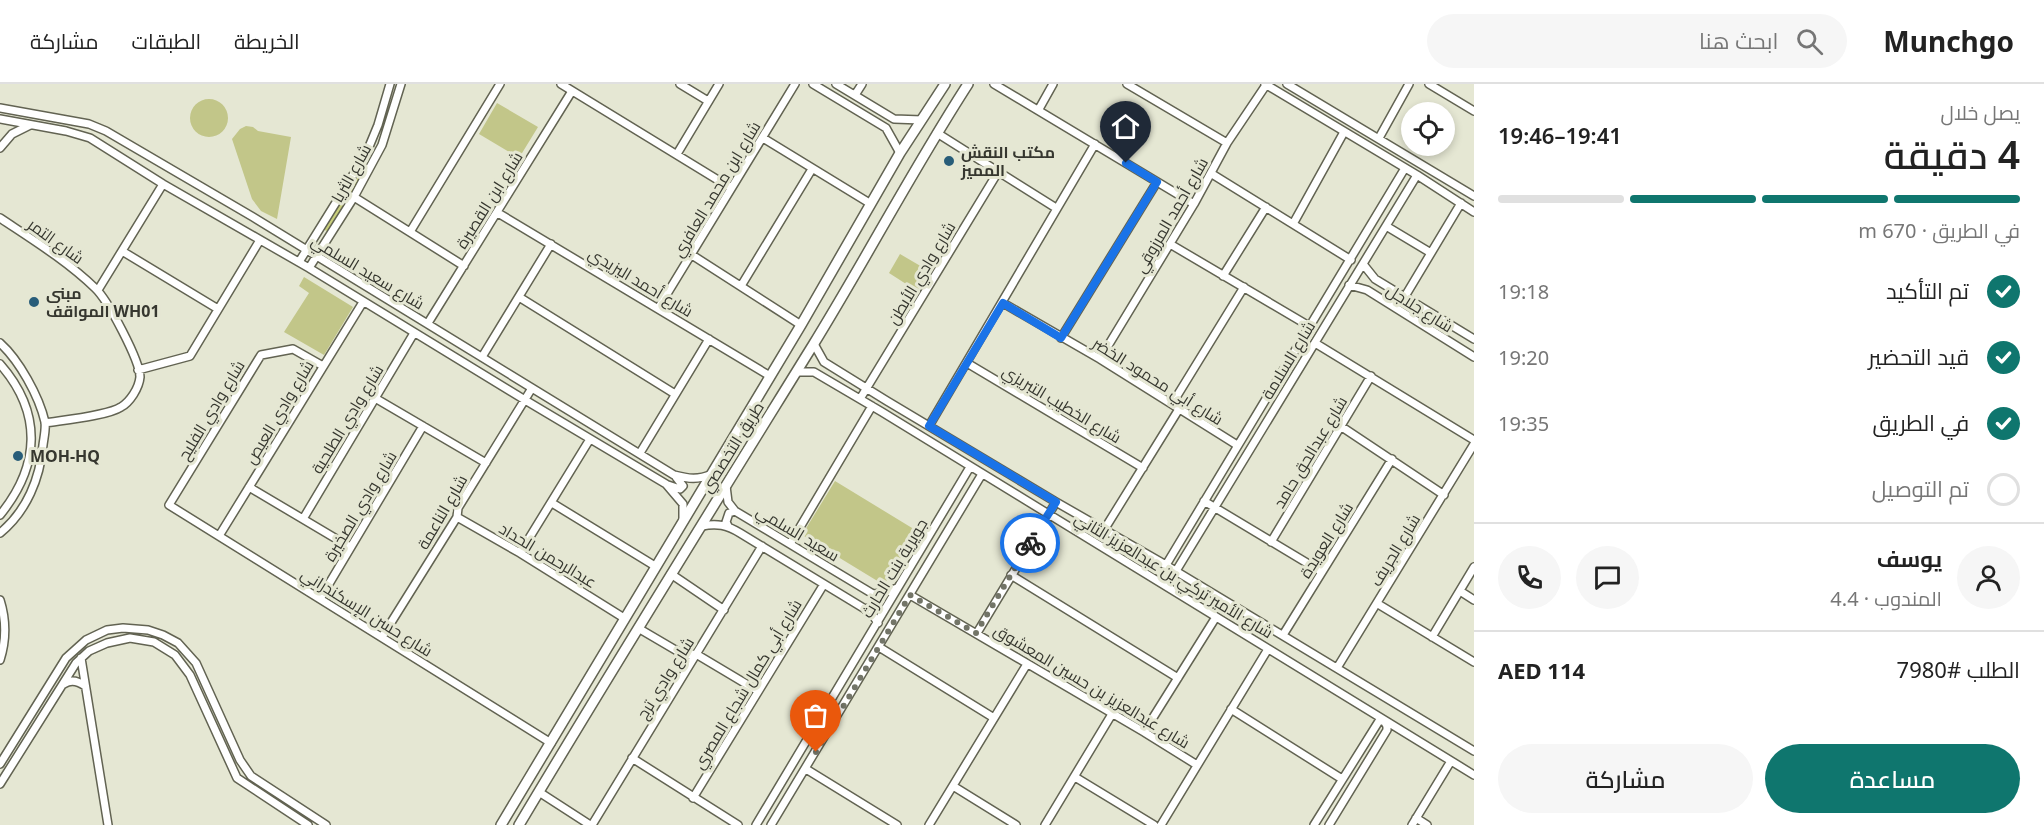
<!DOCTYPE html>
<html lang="ar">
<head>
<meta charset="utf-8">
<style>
	body { margin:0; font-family:"Noto Sans",Cairo,sans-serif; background:#f6f6f6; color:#222; direction:rtl; height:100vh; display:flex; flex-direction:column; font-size:22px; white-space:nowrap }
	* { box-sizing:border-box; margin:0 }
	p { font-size:20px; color:#767676 }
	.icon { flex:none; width:33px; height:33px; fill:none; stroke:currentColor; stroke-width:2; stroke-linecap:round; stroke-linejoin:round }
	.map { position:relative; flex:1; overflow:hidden; direction:ltr }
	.details { display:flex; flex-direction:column; background:#fff; width:570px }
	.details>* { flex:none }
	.tools { position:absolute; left:1401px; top:18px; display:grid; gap:12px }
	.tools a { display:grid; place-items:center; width:54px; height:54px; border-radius:50%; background:#fff; box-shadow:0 3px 9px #0003; font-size:30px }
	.pin { position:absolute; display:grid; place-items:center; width:51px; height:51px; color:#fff; margin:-62px -26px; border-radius:50% 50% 50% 0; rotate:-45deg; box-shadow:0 0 6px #0007 }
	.pin .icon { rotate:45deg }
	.courier { position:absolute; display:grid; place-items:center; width:60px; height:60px; margin:-30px; border:4px solid #1a73e8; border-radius:50%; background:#fff; color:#222; box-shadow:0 2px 8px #0007 }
	.head em { font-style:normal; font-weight:600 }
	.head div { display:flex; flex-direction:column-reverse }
	.head { display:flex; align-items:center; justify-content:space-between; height:102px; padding:0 24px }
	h1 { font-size:39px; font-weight:600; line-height:45px }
	.bar { display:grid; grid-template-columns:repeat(4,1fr); gap:9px 6px; align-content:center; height:72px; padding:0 24px }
	.bar i { height:8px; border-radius:4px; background:#e0e0e0 }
	.bar .selected { background:#0f766e }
	.bar p { grid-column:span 4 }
	.line { display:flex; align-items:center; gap:15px; padding:0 24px; border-top:2px solid #e0e0e0 }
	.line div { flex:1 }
	.round { display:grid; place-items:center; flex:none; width:63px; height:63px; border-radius:32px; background:#f6f6f6 }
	ol { padding:0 24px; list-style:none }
	li { display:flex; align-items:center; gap:18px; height:66px }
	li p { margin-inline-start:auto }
	li .icon { padding:6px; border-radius:50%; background:#0f766e; color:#fff; stroke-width:4 }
	li:last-child { color:#767676 }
	li i { width:33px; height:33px; border:3px solid #e0e0e0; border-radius:50% }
	.button { display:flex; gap:12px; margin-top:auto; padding:12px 24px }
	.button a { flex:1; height:69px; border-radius:36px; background:#0f766e; color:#fff; font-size:24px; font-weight:600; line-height:69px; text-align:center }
	.button a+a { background:#f6f6f6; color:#222 }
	header { display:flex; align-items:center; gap:36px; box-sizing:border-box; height:84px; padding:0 30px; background:#fff; border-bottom:2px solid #e0e0e0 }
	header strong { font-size:28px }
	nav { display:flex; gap:33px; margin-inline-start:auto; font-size:21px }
	.search { width:420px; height:54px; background:#f6f6f6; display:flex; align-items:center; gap:15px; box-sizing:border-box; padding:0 21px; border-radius:33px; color:#767676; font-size:22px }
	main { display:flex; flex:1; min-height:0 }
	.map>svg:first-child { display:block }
	.green { fill:#c2c689 }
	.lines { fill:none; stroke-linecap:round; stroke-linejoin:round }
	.river { stroke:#cad07d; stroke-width:12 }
	.minor-casing { stroke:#626352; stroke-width:10 }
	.major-casing { stroke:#626352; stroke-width:12 }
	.minor { stroke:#fff; stroke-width:7 }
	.major { stroke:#fff; stroke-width:9 }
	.done { stroke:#737568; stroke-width:6; stroke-dasharray:0 10.8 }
	.route { stroke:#1a73e8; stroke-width:8 }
	.poi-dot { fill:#285d79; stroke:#e5e7d3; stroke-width:2 }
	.labels { text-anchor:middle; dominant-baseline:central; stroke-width:6; stroke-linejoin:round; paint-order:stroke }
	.poi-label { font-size:16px; font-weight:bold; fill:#36372f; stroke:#e5e7d3; text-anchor:start }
	.street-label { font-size:16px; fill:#36372f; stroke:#e5e7d3 }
</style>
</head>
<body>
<header>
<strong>Munchgo</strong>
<div class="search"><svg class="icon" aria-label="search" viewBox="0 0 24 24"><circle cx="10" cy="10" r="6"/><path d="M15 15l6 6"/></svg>ابحث هنا</div>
<nav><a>الخريطة</a><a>الطبقات</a><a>مشاركة</a></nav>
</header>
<main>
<section class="details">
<div class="head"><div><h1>4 دقيقة</h1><p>يصل خلال</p></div><em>19:41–19:46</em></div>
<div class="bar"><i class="selected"></i><i class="selected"></i><i class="selected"></i><i></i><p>في الطريق · 670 m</p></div>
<ol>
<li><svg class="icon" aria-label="check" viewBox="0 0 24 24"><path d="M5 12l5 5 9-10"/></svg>تم التأكيد<p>19:18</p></li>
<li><svg class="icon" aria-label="check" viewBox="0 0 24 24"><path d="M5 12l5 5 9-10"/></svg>قيد التحضير<p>19:20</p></li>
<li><svg class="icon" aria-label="check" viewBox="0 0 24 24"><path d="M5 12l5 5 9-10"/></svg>في الطريق<p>19:35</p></li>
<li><i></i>تم التوصيل</li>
</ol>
<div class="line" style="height:108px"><a class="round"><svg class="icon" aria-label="person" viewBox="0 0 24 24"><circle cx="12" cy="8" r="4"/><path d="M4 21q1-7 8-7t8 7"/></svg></a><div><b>يوسف</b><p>المندوب · 4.4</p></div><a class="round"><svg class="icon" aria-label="chat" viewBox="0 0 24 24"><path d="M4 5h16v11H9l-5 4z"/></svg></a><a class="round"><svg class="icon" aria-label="phone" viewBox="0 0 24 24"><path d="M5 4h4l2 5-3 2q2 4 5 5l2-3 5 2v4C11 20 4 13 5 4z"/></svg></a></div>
<div class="line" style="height:78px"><div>الطلب #7980</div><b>AED 114</b></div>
<div class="button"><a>مساعدة</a><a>مشاركة</a></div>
</section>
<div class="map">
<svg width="1474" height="741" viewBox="0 0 1474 741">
	<rect width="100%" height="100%" fill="#e5e7d3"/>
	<path class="green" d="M190 34a19 19 0 1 1 38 0a19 19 0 1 1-38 0Z
		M 497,19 L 538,43 L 519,74 L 479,50 Z
		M 246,42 L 253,43 L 258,47 L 291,53 L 277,135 L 261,127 L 252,115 L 232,55 L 240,45 Z
		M 900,170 L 929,187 L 917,207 L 889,189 Z
		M 304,193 L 353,223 L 324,271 L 284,248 L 309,209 L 299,202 Z
		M 835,397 L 917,447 L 884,501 L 802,451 Z"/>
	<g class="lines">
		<path class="river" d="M 328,141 L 357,90"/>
		<g class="minor-casing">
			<path id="minor" d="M 561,0 L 731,104
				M 680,0 L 708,17
				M 813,0 L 886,44 L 900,69
				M 836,0 L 894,35 L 922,36
				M 994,0 L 1194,120
				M 1127,0 L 1227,59
				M 1265,0 L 1417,91 L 1474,128
				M 1287,0 L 1474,112
				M 1429,0 L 1474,27
				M 855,11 L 862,0
				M 0,24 L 89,40 L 106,47 L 253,133 L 674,391 C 689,395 698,396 712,390
				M 1039,25 L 1053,0
				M 0,35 L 66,47 L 90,54 L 163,100 L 309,184 L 525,316 L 666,400 L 683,420 L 683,436
				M 937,49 L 1056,124
				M 763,54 L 871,120
				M 1379,54 L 1409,0
				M 0,64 L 12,50 L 30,41
				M 677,70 L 719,0
				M 1212,90 L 1351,176
				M 354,113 L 464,182
				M 498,129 L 770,292
				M 0,134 C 33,156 67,177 95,204 C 108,216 140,277 140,293 C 139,304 130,318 121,323 C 107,332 64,336 45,339
				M 1293,140 L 1344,48
				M 1386,142 L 1431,169
				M 410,148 L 500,0
				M 1170,160 L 1309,242
				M 122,167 L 218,225
				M 692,171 L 801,241
				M 299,178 L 366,70 L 378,41 L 390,0
				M 1363,180 L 1375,195 L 1474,255
				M 309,184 L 354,113 L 382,61 L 401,0
				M 1223,192 L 1266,123
				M 1349,201 L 1367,206 L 1474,273
				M 741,202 L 812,85
				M 98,206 L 163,100
				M 519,213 L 675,310
				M 1404,214 L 1461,119
				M 1003,219 L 1100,275 L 1237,361
				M 659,223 L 795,0
				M 428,239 L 572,7
				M 1061,254 L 1157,98
				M 0,259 C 19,276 39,312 45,338 C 46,345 44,353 43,361 C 40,394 27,427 0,449
				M 1315,259 L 1474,356
				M 814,260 L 824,278 L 887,317 L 1056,418 L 1159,477 L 1474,667
				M 482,273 L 551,160
				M 1100,275 L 1194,120 L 1227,59 L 1266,1
				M 967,279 L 1143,384
				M 0,280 C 43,329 40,382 0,431
				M 323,282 L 293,265 L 261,271 L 169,421 L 551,659
				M 138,286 L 190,272 L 260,156
				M 796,288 L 814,288 L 882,328 L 1474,691
				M 375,314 L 486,379
				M 860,315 L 998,88
				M 1172,320 L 1244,203
				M 929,342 L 1095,60
				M 1342,343 L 1444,411
				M 640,369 L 709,255
				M 668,401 L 680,405 L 683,402 L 676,393
				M 726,402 L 728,418 L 735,427 L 873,510 L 884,509 L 897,504
				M 249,403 L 350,463
				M 1204,417 L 1322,488
				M 552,419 L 655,482
				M 457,433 L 520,469 L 624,534
				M 303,435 L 414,249
				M 702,442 C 717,439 727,441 740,449 L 865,525 L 874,533 L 878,539
				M 728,442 L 726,438 L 729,429 L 735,427
				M 1104,446 L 1179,325
				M 219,452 L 363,218
				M 1271,458 L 1371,292
				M 790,460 L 872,322
				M 520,469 L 590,355
				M 1166,481 L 1405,84
				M 1176,487 L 1417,91
				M 671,490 L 724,526
				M 1011,491 L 1178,594
				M 1460,507 L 1474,516
				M 910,511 L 1144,648 L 1197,681
				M 320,515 L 423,342
				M 0,516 C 6,535 6,557 0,576
				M 1378,520 L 1474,578
				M 865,525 L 875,522 L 876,519 L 873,510
				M 638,544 L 684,571 L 696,570 L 758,607
				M 977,549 L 1056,418
				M 1283,551 L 1392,375
				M 382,553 L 457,433 L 458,424 L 532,304
				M 1432,553 L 1474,483
				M 879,563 L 994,634
				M 81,574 L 108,741
				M 1337,584 L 1474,360
				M 64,600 C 71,595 78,597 85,602
				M 1231,625 L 1342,695
				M 1144,648 L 1216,533
				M 632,674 L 738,741
				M 0,680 L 66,574 L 86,556 L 107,546 L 123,544 L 148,546 L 163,551 L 178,559 L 196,579 L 240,676 L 251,692 L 326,741
				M 806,685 L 897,741
				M 1075,693 L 1154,741
				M 0,700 L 76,579 L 89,567 L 107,559 L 130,554 L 154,558 L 175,571 L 190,591 L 237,694 L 308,741
				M 953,702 L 1016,741
				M 539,708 L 590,741
				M 693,714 L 824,500
				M 1416,734 L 1427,741
				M 592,741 L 762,462
				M 756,741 L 970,383
				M 771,741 L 982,390
				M 929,741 L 1027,580
				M 1045,741 L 1112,630
				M 1161,741 L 1268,565
				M 1314,741 L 1379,637 L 1384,637 L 1387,642 L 1387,646 L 1329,741
				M 1412,741 L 1451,677"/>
		</g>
		<g class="major-casing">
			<path id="major" d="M 501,741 L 801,241 L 900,69 L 945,0
				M 519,741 C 615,580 714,421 813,261 C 866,175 913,85 968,0"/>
		</g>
		<use href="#minor" class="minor"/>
		<use href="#major" class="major"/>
	</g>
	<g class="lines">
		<path class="done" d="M 816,668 L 910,511 L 976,549 L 1030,459"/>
		<path class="route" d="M 1030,459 L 1056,418 L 929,342 L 1003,219 L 1061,254 L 1157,98 L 1126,79"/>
	</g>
	<g class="poi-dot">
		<circle cx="949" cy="77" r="6"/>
		<circle cx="34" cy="218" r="6"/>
		<circle cx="18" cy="372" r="6"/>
	</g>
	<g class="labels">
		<g class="poi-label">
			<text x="961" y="68">مكتب النقش<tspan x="961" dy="18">المميز</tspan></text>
			<text x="46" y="209">مبنى<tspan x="46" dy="18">المواقف WH01</tspan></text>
			<text x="30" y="372">MOH-HQ</text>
		</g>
		<g class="street-label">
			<text transform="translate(351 89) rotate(-61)">شارع الثريا</text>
			<text transform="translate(716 105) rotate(-59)">شارع ابن محمد العافري</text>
			<text transform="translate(489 116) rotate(-58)">شارع ابن القصيرة</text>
			<text transform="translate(1171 131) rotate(-60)">شارع أحمد المرزوقي</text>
			<text transform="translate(56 157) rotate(36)">شارع التمر</text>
			<text transform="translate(368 188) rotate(31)">شارع سعيد السلمي</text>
			<text transform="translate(921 189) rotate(-59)">شارع وادي الأبطن</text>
			<text transform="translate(641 198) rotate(31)">شارع أحمد اليزيدي</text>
			<text transform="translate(1420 224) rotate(32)">شارع جلاجل</text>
			<text transform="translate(1288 276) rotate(-59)">شارع السلامة</text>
			<text transform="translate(1158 297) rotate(32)">شارع أبي محمود الخضر</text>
			<text transform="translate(1062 320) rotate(31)">شارع الخطيب التبريزي</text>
			<text transform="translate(211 326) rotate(-59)">شارع وادي الفليح</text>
			<text transform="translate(279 328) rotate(-59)">شارع وادي العيص</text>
			<text transform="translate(347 335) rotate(-59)">شارع وادي الطلحية</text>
			<text transform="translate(732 363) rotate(-58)">طريق التخصصي</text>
			<text transform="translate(1310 368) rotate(-59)">شارع عبدالحق حامد</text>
			<text transform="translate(360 422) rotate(-59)">شارع وادي الصخيرة</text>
			<text transform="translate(442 428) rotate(-60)">شارع الناعمة</text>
			<text transform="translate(798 449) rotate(31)">سعيد السلمي</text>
			<text transform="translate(1326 456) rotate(-58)">شارع العويدة</text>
			<text transform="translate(1395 466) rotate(-59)">شارع الجريف</text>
			<text transform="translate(548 471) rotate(31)">عبدالرحمن الحداد</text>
			<text transform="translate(894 484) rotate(-59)">جويرية بنت الحارث</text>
			<text transform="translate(1174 491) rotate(31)">شارع الأمير تركي بن عبدالعزيز الثاني</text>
			<text transform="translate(367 528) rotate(32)">شارع حسن الإسكندراني</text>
			<text transform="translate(665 594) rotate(-58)">شارع وادي ترج</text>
			<text transform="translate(747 600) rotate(-59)">شارع أبي كمال شجاع المصري</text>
			<text transform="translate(1092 602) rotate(31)">شارع عبدالعزيز بن حسين المعشوق</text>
		</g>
	</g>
</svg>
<div class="tools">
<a><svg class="icon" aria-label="locate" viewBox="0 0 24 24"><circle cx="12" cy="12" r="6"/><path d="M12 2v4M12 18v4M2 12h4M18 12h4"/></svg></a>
</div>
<div class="pin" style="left:816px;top:668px;background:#ea580c"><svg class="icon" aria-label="bag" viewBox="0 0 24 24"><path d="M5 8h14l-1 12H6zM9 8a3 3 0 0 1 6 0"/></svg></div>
<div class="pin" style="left:1126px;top:79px;background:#1f2937"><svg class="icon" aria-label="home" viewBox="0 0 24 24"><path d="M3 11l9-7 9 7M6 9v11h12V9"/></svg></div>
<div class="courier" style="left:1030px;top:459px"><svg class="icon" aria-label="bike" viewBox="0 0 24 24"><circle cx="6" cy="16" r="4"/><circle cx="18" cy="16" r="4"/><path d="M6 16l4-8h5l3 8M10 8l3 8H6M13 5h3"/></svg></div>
</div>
</main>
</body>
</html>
